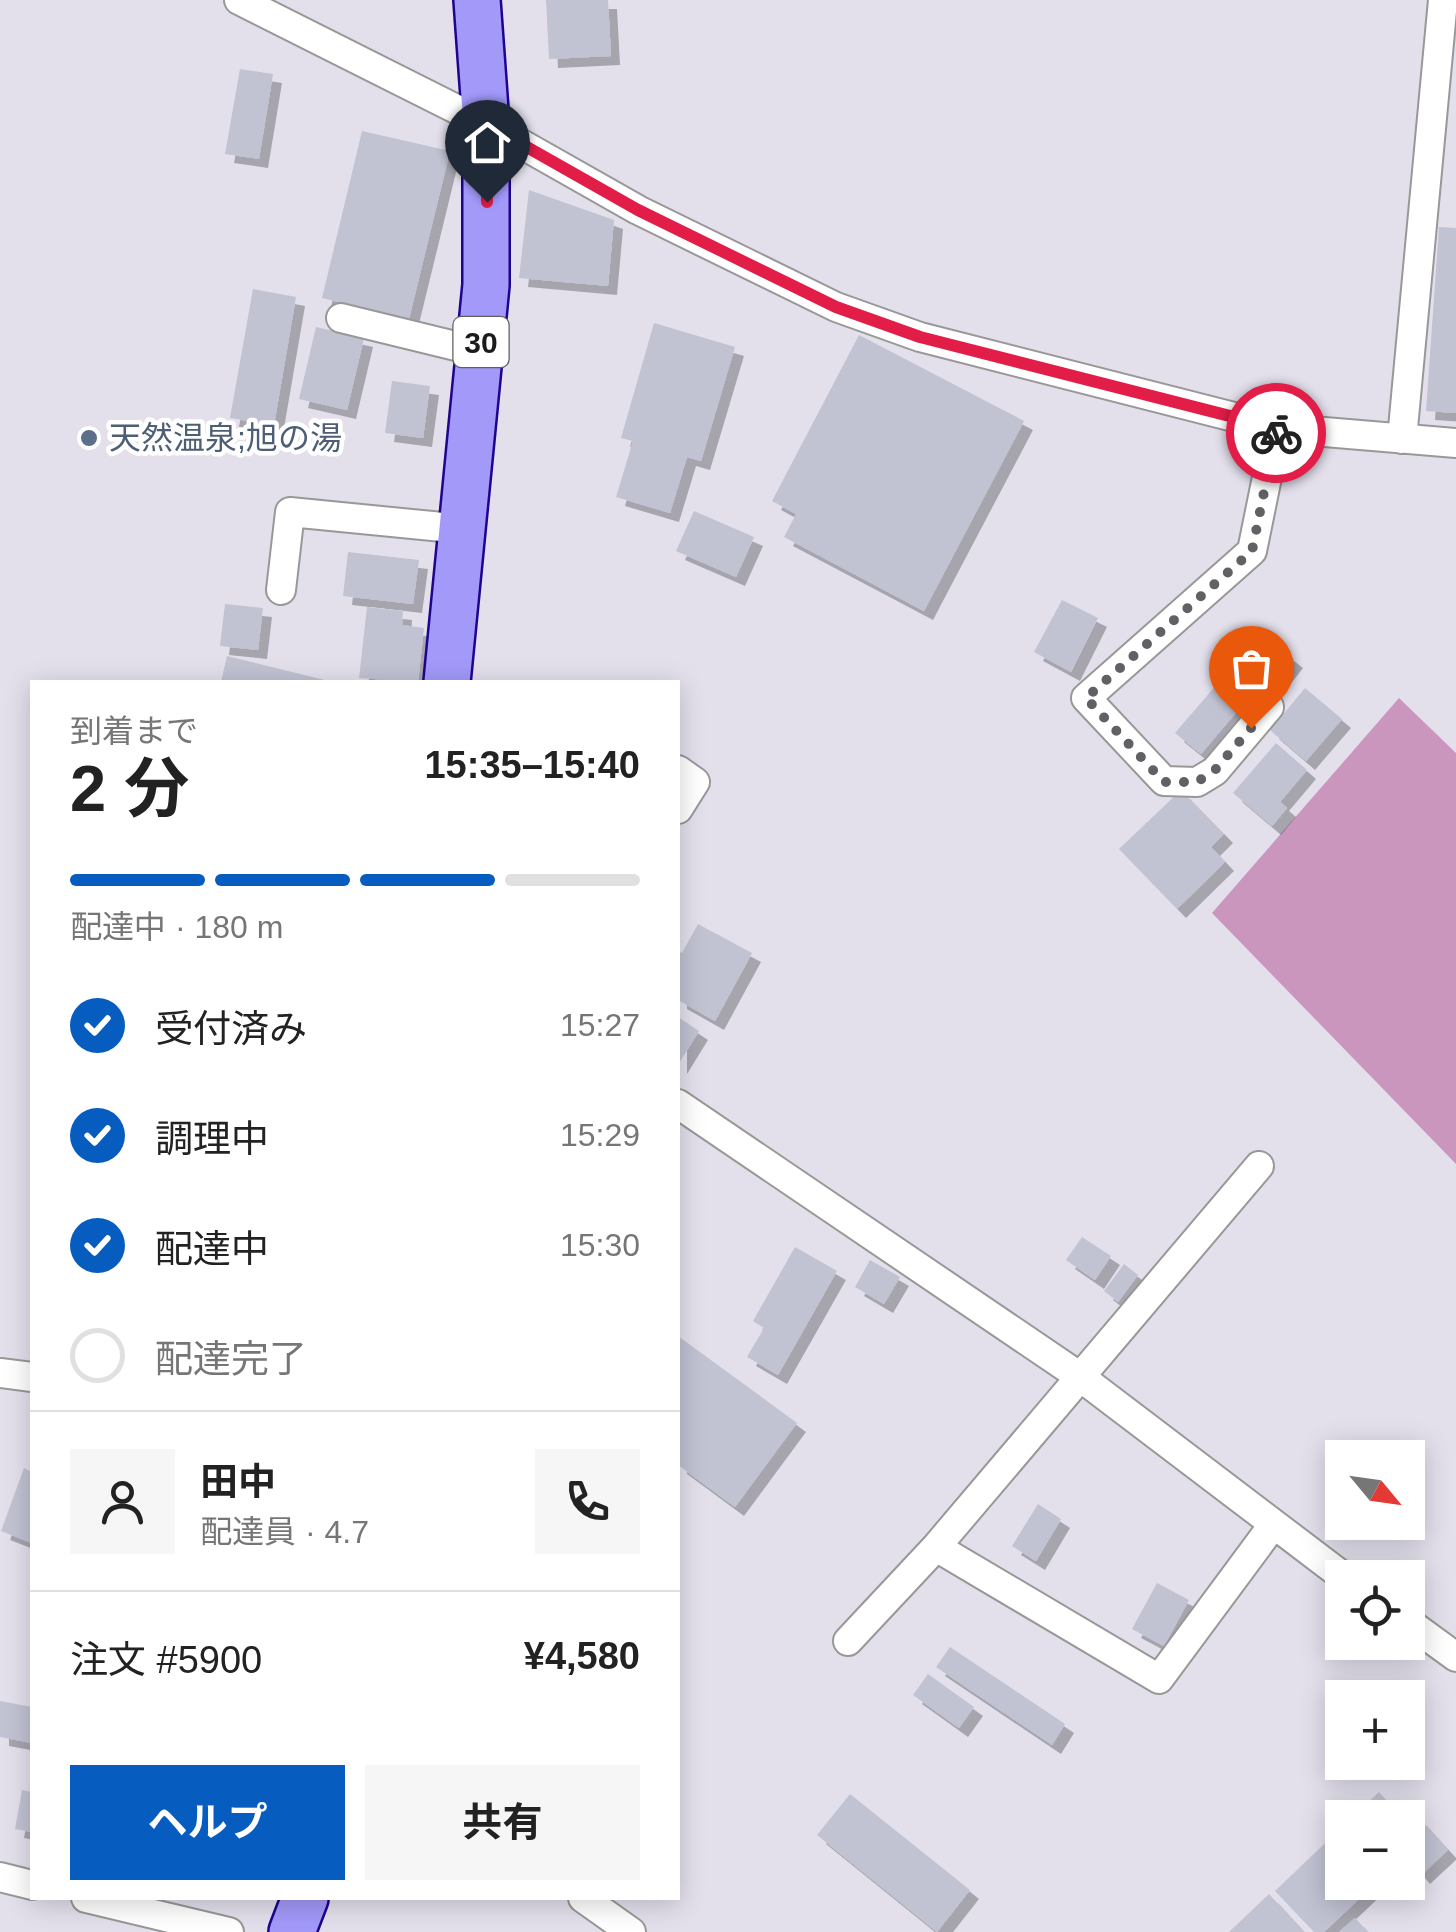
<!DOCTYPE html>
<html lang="ja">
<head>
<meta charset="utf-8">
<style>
	body { margin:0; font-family:Arial,"Noto Sans JP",sans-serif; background:#f6f6f6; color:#222; height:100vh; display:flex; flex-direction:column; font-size:38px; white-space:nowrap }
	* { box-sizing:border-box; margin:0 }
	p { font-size:32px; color:#767676 }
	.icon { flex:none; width:55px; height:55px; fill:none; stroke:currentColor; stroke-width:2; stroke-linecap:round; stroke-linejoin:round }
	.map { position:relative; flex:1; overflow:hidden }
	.panel { position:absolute; left:30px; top:680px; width:650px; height:1220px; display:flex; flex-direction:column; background:#fff; border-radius:0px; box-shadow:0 5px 25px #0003 }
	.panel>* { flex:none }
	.needle { width:65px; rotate:119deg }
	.buttons { position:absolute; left:1325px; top:1440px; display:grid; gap:20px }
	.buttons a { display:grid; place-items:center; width:100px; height:100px; border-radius:0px; background:#fff; box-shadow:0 5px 25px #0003; font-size:50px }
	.pin { position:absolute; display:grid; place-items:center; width:85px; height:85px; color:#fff; margin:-102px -42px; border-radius:50% 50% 50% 0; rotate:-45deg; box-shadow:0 0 10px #0007 }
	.pin .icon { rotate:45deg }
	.courier { position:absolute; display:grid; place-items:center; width:100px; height:100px; margin:-50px; border:8px solid #e11d48; border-radius:50%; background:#fff; color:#222; box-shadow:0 2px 12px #0007 }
	.headline em { font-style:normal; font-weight:700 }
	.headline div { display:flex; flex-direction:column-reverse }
	.headline { display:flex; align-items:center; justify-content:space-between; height:170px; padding:0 40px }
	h1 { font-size:65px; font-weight:700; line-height:75px }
	.bar { display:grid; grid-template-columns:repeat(4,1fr); gap:15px 10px; align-content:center; height:120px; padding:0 40px }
	.bar i { height:12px; border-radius:8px; background:#e0e0e0 }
	.bar .selected { background:#065dbf }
	.bar p { grid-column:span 4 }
	.line { display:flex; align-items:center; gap:25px; padding:0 40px; border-top:2px solid #e0e0e0 }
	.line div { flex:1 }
	.round { display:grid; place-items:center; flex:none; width:105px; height:105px; border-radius:0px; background:#f6f6f6 }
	ol { padding:0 40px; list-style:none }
	li { display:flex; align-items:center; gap:30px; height:110px }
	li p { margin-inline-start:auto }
	li .icon { padding:10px; border-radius:50%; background:#065dbf; color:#fff; stroke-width:4 }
	li:last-child { color:#767676 }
	li i { width:55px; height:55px; border:5px solid #e0e0e0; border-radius:50% }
	.cta { display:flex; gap:20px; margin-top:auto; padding:20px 40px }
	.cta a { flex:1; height:115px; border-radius:0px; background:#065dbf; color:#fff; font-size:40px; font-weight:700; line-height:115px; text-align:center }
	.cta a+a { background:#f6f6f6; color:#222 }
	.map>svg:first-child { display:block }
	.forest { fill:#cb96be }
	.building { fill:#c1c2d2; filter:url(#shadow) }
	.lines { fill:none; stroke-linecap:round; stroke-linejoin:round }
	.street-casing { stroke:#989898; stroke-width:32 }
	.primary-casing { stroke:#1f048d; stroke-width:50 }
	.street { stroke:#fff; stroke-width:28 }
	.primary { stroke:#a299f9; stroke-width:45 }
	.done { stroke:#616064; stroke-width:10; stroke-dasharray:0 18 }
	.route { stroke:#e11d48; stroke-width:12 }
	.service-dot { fill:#5c6f8a; stroke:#fff; stroke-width:4 }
	.labels { text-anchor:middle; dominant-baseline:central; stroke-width:9; stroke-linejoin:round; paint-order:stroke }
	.shield { fill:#fff; stroke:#5f5f5f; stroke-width:2.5 }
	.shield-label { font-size:30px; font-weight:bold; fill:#1b1b1b }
	.service-label { font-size:32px; fill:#4e5e75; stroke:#fff; text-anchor:start }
</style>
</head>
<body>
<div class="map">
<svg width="1456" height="1932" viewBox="0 0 1456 1932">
	<defs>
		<filter id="shadow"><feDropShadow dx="9" dy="9" stdDeviation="0" flood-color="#0004"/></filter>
	</defs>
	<rect width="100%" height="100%" fill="#e3e0ec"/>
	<path class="forest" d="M 1399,698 L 1456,753 L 1456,1164 L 1212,913 Z"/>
	<path class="building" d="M 546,0 L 608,0 L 611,56 L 549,59 Z
		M 240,69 L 273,74 L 259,159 L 225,154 Z
		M 362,131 L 450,151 L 409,319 L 322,298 Z
		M 529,190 L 614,220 L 608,286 L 519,278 Z
		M 1439,227 L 1456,228 L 1456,413 L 1426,411 Z
		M 253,289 L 296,297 L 274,425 L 230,418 Z
		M 654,323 L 735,347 L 701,461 L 687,457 L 670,513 L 616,497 L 633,441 L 621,438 Z
		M 316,327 L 364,338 L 347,410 L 299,399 Z
		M 859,335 L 1024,421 L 924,611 L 784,537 L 796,514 L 772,501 Z
		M 392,381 L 430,386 L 423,438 L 385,433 Z
		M 694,511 L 754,537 L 736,577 L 676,551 Z
		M 348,552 L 419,560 L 413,604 L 343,596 Z
		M 1062,600 L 1098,618 L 1071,672 L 1034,652 Z
		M 225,604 L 263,608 L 258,650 L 220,646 Z
		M 367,607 L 403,611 L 402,625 L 424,628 L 418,682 L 359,678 Z
		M 1266,637 L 1294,659 L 1277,681 L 1249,660 Z
		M 227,656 L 329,681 L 329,682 L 221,682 Z
		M 1236,662 L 1261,683 L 1201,754 L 1175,733 Z
		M 1305,688 L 1342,719 L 1306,761 L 1270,730 Z
		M 1276,743 L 1307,770 L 1280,802 L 1287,808 L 1272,826 L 1233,793 Z
		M 1181,790 L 1224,834 L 1211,847 L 1225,862 L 1177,909 L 1119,849 Z
		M 698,924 L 752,953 L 715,1021 L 678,1000 L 678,951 L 682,953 Z
		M 678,1017 L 699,1031 L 678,1065 Z
		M 1082,1237 L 1111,1256 L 1095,1280 L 1066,1260 Z
		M 795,1247 L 837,1271 L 778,1375 L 747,1357 L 764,1328 L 753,1321 Z
		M 870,1260 L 900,1277 L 884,1304 L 855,1287 Z
		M 1124,1264 L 1138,1275 L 1118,1302 L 1104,1291 Z
		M 678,1336 L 797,1423 L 735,1507 L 678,1465 Z
		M 24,1468 L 32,1472 L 32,1543 L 1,1531 Z
		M 1038,1504 L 1061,1519 L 1036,1561 L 1012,1546 Z
		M 1157,1583 L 1189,1600 L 1164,1646 L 1132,1629 Z
		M 950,1647 L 1065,1724 L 1052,1745 L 936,1667 Z
		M 928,1674 L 974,1707 L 959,1728 L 913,1695 Z
		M 0,1701 L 32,1707 L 32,1743 L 0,1737 Z
		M 22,1790 L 32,1792 L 32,1832 L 15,1829 Z
		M 1379,1792 L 1403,1818 L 1352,1818 Z
		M 850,1794 L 970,1890 L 937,1932 L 817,1835 Z
		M 1418,1817 L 1448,1850 L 1421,1875 L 1408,1859 L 1408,1822 L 1410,1824 Z
		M 1342,1827 L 1342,1882 L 1377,1882 L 1324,1932 L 1314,1932 L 1275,1891 Z
		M 1269,1894 L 1304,1932 L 1229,1932 Z
		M 1355,1918 L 1368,1932 L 1339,1932 Z"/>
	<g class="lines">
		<g class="street-casing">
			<path id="street" d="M 239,0 L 486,124 L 638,210 L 836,307 L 920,337 L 1277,428 L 1456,443
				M 341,318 L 480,352
				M 1402,439 L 1443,0
				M 281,590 L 290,512 L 463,529
				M 1269,707 L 1215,771 L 1197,782 L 1164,781 L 1086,698 L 1252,551 L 1277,428
				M 678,770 L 695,782 L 678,809
				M 678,1104 L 1079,1376 L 1345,1578
				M 0,1373 L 32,1377
				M 936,1547 L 1159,1679 L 1273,1525
				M 1408,1622 L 1456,1657
				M 848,1641 L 936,1547 L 1259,1166
				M 0,1877 L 32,1885
				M 86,1898 L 229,1932
				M 583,1898 L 631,1932"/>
		</g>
		<g class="primary-casing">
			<path id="primary" d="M 447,682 L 486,285 L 486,124 L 477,0
				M 292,1932 L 305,1898"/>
		</g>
		<use href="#street" class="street"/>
		<use href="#primary" class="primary"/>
	</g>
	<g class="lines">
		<path class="done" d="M 1251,728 L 1215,770 L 1197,782 L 1164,782 L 1086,698 L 1252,551 L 1276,433"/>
		<path class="route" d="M 487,202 L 486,124 L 638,210 L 836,307 L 920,337 L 1277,428 L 1276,433"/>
	</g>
	<circle class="service-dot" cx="89" cy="438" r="10"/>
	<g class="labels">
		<rect class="shield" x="453.5" y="317" width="55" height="50" rx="8"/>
		<g class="shield-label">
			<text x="481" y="342">30</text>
		</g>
		<g class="service-label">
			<text x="109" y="438">天然温泉;旭の湯</text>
		</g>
	</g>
</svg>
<div class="buttons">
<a><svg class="needle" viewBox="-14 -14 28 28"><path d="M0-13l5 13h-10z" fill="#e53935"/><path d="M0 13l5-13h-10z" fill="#767676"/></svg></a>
<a><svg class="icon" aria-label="locate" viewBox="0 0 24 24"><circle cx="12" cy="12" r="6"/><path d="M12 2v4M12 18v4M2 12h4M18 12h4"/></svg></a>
<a>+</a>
<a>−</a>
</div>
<div class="pin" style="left:1251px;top:728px;background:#ea580c"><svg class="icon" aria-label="bag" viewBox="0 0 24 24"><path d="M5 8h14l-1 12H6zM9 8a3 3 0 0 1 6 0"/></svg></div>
<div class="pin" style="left:487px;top:202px;background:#1f2937"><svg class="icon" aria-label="home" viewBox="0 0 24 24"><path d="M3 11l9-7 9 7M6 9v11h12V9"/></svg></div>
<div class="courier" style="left:1276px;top:433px"><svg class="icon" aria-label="bike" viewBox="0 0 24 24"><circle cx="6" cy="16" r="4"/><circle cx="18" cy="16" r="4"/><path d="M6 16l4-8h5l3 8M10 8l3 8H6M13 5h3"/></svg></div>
<section class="panel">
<div class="headline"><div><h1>2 分</h1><p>到着まで</p></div><em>15:35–15:40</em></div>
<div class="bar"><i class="selected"></i><i class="selected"></i><i class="selected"></i><i></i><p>配達中 · 180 m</p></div>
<ol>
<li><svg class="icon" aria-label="check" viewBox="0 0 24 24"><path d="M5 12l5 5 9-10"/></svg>受付済み<p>15:27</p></li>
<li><svg class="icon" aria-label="check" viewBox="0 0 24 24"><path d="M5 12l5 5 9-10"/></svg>調理中<p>15:29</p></li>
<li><svg class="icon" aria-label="check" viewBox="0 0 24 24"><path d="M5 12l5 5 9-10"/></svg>配達中<p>15:30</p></li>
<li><i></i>配達完了</li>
</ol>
<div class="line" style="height:180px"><a class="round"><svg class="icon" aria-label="person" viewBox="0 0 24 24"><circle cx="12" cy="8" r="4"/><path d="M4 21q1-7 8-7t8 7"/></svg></a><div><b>田中</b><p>配達員 · 4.7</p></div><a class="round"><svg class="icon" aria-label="phone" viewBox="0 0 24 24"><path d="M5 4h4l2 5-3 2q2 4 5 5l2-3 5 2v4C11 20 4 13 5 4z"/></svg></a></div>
<div class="line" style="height:130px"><div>注文 #5900</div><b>¥4,580</b></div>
<div class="cta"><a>ヘルプ</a><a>共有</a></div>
</section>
</div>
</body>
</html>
